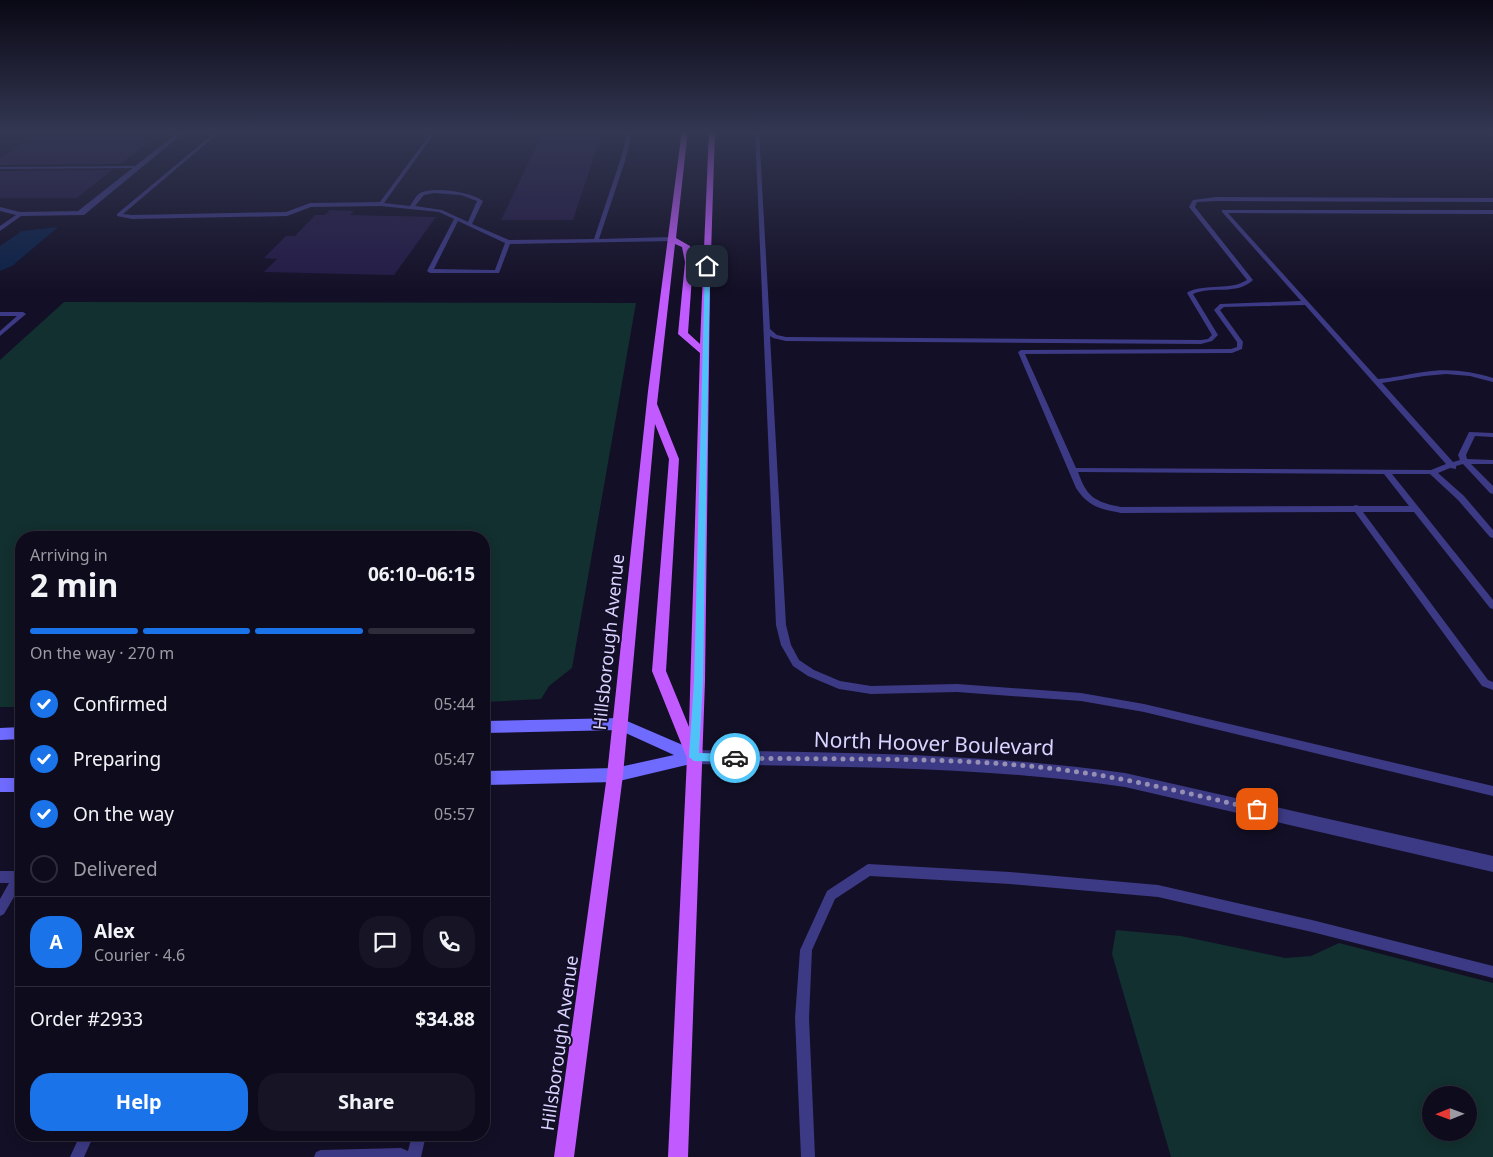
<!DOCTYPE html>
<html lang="en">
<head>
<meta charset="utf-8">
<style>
	body { margin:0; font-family:"Noto Sans",sans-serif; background:#171425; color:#f1f3f6; height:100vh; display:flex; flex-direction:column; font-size:19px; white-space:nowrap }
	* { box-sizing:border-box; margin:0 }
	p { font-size:16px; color:#9b9ba3 }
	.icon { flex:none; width:28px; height:28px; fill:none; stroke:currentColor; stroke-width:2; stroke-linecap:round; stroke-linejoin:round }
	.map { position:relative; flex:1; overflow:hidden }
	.sheet { position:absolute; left:15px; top:531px; width:475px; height:610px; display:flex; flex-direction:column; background:#0e0b1c; border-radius:20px; box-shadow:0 2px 12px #0003,0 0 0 1px #2e2b3b }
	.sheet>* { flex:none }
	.needle { width:32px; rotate:269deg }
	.buttons { position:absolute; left:1422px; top:1086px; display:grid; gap:10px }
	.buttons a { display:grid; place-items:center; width:55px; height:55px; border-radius:50%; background:#0e0b1c; box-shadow:0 2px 12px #0003,0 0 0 1px #2e2b3b; font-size:25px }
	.pin { position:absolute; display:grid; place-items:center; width:42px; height:42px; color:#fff; margin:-21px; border-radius:10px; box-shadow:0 2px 8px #0006 }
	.courier { position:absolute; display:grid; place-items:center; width:50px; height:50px; margin:-25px; border:4px solid #4fc3f7; border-radius:50%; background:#fff; color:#222; box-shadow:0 1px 6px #0007 }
	.overview em { font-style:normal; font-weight:700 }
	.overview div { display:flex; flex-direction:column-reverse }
	.overview { display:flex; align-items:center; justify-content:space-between; height:85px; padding:0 15px }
	h1 { font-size:32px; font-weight:700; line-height:38px }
	.bar { display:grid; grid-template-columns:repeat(4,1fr); gap:8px 5px; align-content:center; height:60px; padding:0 15px }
	.bar i { height:6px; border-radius:4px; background:#2e2b3b }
	.bar .current { background:#1a73e8 }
	.bar p { grid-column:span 4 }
	.line { display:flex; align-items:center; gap:12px; padding:0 15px; border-top:1px solid #2e2b3b }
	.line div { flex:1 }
	.round { display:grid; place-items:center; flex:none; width:52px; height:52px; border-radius:20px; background:#171425 }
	ol { padding:0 15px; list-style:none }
	li { display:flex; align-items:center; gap:15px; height:55px }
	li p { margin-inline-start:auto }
	li .icon { padding:5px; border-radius:50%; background:#1a73e8; color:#fff; stroke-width:4 }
	li:last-child { color:#9b9ba3 }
	li i { width:28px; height:28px; border:2px solid #2e2b3b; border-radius:50% }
	.button { display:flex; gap:10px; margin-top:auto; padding:10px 15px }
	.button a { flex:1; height:58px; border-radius:20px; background:#1a73e8; color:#fff; font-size:20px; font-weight:700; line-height:58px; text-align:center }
	.button a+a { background:#171425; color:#f1f3f6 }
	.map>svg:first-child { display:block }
	.green { fill:#12302f; fill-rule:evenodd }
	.water { fill:#0c2248 }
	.building { fill:#241b47 }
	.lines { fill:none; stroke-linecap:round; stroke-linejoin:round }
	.lane { fill:#3d3a85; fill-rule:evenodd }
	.street { fill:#3d3a85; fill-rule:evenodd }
	.secondary { fill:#6f6bff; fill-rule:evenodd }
	.primary { fill:#c25bff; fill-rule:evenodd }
	.route { fill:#4fc3f7 }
	.done { stroke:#948fb3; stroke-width:5; stroke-dasharray:0 9 }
	.labels { text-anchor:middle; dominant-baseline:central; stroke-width:4; stroke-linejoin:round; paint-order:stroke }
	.street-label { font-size:18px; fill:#d9d4ff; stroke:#130f26 }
	.near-street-label { font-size:21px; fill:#d9d4ff; stroke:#130f26 }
</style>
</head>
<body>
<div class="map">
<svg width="1493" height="1157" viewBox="0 0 1493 1157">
	<rect width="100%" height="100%" fill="#130f26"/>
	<path class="green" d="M 64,302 L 636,303 L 572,668 L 549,686 L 541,699 L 484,702 L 484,538 L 21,538 L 21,707 L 0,707 L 0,360 Z
		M 1116,930 L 1181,936 L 1285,958 L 1311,956 L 1339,943 L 1493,983 L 1493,1157 L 1171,1157 L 1112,954 ZM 1431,1095 L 1469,1095 L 1469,1132 L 1431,1132 Z"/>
	<path class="water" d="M 58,227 L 12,266 L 0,271 L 0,246 L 22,231 Z"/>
	<path class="building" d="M 544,130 L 603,130 L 573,220 L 501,220 Z
		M 32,137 L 156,137 L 120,164 L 0,165 L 0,158 Z
		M 112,170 L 77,198 L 0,198 L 0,171 Z
		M 330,210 L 354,211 L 350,215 L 436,217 L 394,275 L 264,272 L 277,259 L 264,258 L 286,236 L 295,236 L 315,215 L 325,215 Z"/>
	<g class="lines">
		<path class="lane" d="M 218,130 L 222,130 L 123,214 L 132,215 L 286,212 L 310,203 L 380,202 L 433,130 L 437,130 L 384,203 L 410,206 C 413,202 415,196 420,193 C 433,186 472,192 483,201 L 472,224 L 509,240 L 594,239 L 621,158 L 628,130 L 687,130 L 685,131 L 632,131 L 626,158 L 599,239 L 672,237 L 675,239 L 672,241 L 510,244 L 499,273 L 430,273 L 427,271 L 454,219 L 439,212 L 381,206 L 311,207 L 287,216 L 132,219 L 117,216 L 117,214 ZM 434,193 L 461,195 L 477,201 L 468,222 L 442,210 L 415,206 L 424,195 ZM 458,221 L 505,243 L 495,270 L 434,269 Z
			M 755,130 L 759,130 L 770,329 L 777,335 L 786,337 L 1201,340 L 1208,339 L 1212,335 L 1187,293 L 1188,292 C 1207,283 1230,291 1247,280 L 1189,207 L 1193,200 L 1216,197 L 1493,198 L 1493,202 L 1216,201 L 1197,202 L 1195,207 L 1253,280 C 1236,296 1213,285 1193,294 L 1218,335 L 1212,341 L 1201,344 L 786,341 L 773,338 L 770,336 L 786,625 L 791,645 L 799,660 L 814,670 L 840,681 L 871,686 L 957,684 L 1081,693 L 1144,704 L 1493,786 L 1493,796 L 1144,712 L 1081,701 L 957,692 L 871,694 L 839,689 L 808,676 L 793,666 L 781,645 L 776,625 Z
			M 138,166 L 138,168 L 136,168 L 0,169 L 0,167 Z
			M 0,207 L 20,212 L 81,211 L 84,213 L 81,215 L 21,216 L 0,231 L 0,226 L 16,215 L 0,211 Z
			M 1222,210 L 1493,210 L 1493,214 L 1228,213 L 1378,379 C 1394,378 1409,374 1424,372 C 1447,368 1471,371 1493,378 L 1493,382 L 1470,376 L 1446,374 L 1424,376 L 1382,383 L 1453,462 L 1460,460 L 1458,455 L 1469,432 L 1493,433 L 1493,437 L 1475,436 L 1466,455 L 1467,459 L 1493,460 L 1493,464 L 1471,464 L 1493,486 L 1493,494 L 1490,493 L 1463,464 L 1456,466 L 1456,469 L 1450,468 L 1438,473 L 1464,496 L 1493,530 L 1493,538 L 1490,537 L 1458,500 L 1430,474 L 1392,474 L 1493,600 L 1493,609 L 1490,608 L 1414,512 L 1363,512 L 1488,680 L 1493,682 L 1493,690 L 1482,686 L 1355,512 L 1121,513 C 1101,509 1088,507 1076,488 L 1018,352 L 1021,350 L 1231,349 L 1237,347 L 1237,342 L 1214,310 L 1220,304 L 1301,301 L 1222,212 ZM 1305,305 L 1446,464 L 1431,470 L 1076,468 L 1025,354 L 1232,353 L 1242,349 L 1243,342 L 1220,310 L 1224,307 ZM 1078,472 L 1384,474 L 1409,506 L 1359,506 L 1356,505 L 1353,506 L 1121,507 C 1096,502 1087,498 1078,472 Z
			M 0,312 L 23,312 L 26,314 L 0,336 L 0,331 L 17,316 L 0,316 Z
			M 868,864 L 1010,872 L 1158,885 L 1312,920 L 1493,966 L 1493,978 L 1312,932 L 1158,897 L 1010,884 L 870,876 L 835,899 L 812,950 L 809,1018 L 815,1157 L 801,1157 L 795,1018 L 800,950 L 827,891 Z
			M 21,868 L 21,885 L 4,914 L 0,916 L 0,899 L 9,883 L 0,883 L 0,871 L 16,871 Z
			M 80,1135 L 94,1135 L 84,1157 L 70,1157 Z
			M 412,1135 L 426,1135 L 421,1157 L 314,1157 L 316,1152 L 321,1150 L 401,1148 L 408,1151 Z"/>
		<path class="street" d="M 181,130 L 187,130 L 84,215 L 78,215 L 78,211 Z
			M 694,750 C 838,753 982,753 1125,773 L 1493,856 L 1493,872 L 1125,787 C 982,766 838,767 694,764 L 689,762 L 687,757 L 689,752 Z"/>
		<path class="secondary" d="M 620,718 L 699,752 L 701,757 L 699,762 L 615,782 L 484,785 L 484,771 L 615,768 L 674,755 L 619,730 L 484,733 L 484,721 Z
			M 21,727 L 21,739 L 0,740 L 0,728 Z
			M 0,778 L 21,778 L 21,792 L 0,792 Z"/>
		<path class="primary" d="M 682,130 L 688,130 L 676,238 L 690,246 L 693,262 L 688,333 L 700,344 L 709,130 L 715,130 L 710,285 L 705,681 L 688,1157 L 668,1157 L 687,758 L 652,671 L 669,459 L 655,424 L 623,775 L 574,1157 L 554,1157 L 607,775 L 648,391 ZM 675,244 L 682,247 L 685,262 L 678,334 L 700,353 L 689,727 L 666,671 L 679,459 L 657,404 Z"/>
	</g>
	<linearGradient id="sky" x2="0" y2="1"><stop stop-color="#0a0815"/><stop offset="0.45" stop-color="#333752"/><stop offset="1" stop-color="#333752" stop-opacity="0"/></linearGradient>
	<rect width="1493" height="292" fill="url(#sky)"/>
	<path class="route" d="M 705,265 L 710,266 L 703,681 L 699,753 L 735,754 L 740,758 L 735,762 L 694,761 L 689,757 L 694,681 Z"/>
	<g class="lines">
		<path class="done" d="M 735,758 C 845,760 956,756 1064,770 C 1129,778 1193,795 1257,809"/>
	</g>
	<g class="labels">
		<g class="street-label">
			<text transform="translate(608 642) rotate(-84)">Hillsborough Avenue</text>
			<text transform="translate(559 1043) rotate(-82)">Hillsborough Avenue</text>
		</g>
		<g class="near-street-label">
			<text transform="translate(934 743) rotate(2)">North Hoover Boulevard</text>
		</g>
	</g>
</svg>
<div class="buttons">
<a><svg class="needle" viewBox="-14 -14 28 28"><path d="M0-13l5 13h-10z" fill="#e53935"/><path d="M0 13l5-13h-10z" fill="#9b9ba3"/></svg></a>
</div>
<div class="pin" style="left:1257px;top:809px;background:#ea580c"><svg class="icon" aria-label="bag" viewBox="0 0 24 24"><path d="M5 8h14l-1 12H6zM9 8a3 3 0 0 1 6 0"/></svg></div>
<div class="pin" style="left:707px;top:266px;background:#1f2937"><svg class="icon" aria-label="home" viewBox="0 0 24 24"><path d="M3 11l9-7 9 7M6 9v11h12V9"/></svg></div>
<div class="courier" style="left:735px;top:758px"><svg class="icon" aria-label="car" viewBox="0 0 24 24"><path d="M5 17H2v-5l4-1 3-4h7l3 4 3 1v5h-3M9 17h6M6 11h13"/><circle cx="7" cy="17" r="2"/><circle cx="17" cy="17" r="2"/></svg></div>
<section class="sheet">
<div class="overview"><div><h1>2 min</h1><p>Arriving in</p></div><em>06:10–06:15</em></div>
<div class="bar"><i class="current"></i><i class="current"></i><i class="current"></i><i></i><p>On the way · 270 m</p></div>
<ol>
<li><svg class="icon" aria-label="check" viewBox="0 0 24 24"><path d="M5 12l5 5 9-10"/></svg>Confirmed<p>05:44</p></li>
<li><svg class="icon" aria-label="check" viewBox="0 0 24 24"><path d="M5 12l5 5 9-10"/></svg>Preparing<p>05:47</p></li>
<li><svg class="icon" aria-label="check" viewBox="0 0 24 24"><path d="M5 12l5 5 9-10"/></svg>On the way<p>05:57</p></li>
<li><i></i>Delivered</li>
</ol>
<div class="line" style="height:90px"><b class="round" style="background:#1a73e8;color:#fff">A</b><div><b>Alex</b><p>Courier · 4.6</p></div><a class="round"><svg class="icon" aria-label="chat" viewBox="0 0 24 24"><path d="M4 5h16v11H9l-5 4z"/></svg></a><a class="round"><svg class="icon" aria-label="phone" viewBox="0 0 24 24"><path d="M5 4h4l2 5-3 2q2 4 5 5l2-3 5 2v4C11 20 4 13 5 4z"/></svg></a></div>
<div class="line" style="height:65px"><div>Order #2933</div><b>$34.88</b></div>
<div class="button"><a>Help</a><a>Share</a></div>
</section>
</div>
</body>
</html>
